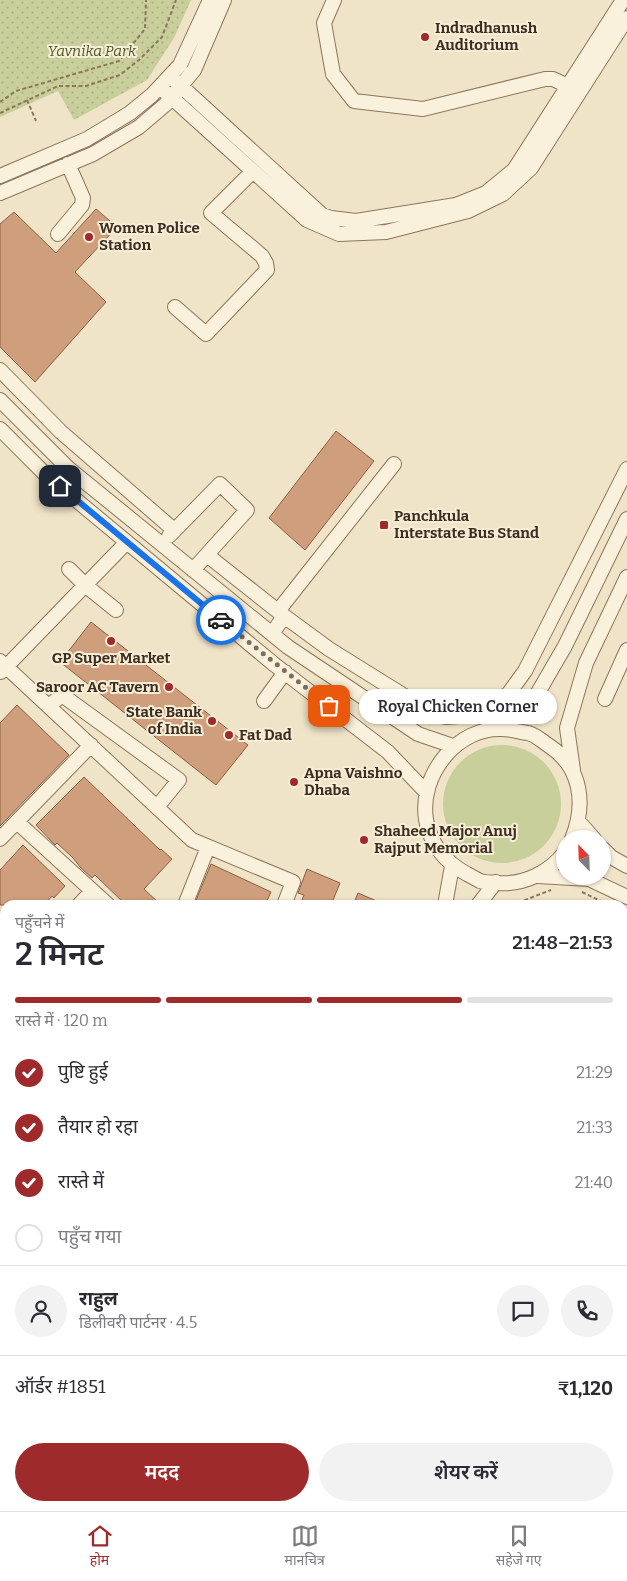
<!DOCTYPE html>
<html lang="hi">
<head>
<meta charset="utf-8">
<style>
	body { margin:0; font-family:Bitter,"Noto Sans Devanagari",serif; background:#f2f2f3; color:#2b2b33; height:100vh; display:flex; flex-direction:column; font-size:19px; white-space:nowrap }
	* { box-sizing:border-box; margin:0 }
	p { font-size:16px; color:#7c7c81 }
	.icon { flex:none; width:28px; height:28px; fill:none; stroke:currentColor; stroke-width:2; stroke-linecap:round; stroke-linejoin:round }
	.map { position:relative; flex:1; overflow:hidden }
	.side { position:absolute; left:0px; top:900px; width:628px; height:611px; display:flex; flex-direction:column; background:#fff; border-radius:15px 15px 0 0; box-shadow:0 1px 4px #0004 }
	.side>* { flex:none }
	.needle { width:32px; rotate:337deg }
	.tools { position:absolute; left:556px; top:830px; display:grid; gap:10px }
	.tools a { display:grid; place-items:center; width:55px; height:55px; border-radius:50%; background:#fff; box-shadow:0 1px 4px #0004; font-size:25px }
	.pin { position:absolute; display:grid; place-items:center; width:42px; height:42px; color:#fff; margin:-21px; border-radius:10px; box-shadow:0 2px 8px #0006 }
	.courier { position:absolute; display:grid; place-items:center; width:50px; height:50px; margin:-25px; border:4px solid #1a73e8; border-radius:50%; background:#fff; color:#222; box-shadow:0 1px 6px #0007 }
	.bubble { position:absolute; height:35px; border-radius:18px; background:#fff; box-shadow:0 1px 4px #0004; font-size:16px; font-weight:600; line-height:35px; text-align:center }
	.overview em { font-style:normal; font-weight:600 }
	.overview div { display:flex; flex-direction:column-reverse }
	.overview { display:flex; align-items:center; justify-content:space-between; height:85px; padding:0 15px }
	h1 { font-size:32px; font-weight:600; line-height:38px }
	.bar { display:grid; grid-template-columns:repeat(4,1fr); gap:8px 5px; align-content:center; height:60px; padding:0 15px }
	.bar i { height:6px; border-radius:4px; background:#e1e1e2 }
	.bar .selected { background:#9e2a2b }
	.bar p { grid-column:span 4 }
	.line { display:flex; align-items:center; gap:12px; padding:0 15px; border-top:1px solid #e1e1e2 }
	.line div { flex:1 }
	.round { display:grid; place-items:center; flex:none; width:52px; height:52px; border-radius:26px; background:#f2f2f3 }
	ol { padding:0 15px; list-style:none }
	li { display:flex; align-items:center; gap:15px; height:55px }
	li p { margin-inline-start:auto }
	li .icon { padding:5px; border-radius:50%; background:#9e2a2b; color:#fff; stroke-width:4 }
	li:last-child { color:#7c7c81 }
	li i { width:28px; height:28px; border:2px solid #e1e1e2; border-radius:50% }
	.button { display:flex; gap:10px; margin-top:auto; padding:10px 15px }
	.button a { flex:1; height:58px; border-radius:30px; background:#9e2a2b; color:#fff; font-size:20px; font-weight:600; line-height:58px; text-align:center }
	.button a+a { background:#f2f2f3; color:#2b2b33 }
	.tab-bar { display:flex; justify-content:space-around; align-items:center; height:70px; border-top:1px solid #e1e1e2; background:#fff; font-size:14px; color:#7c7c81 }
	.tab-bar a { display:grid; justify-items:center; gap:2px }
	.tab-bar .selected { color:#9e2a2b }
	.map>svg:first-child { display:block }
	.green { fill:#c9cf9b }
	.park { fill:url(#park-dots) }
	.building { fill:#cf9f7d; stroke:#8d5f41 }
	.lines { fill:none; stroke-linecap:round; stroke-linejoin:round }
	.minor-casing { stroke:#8d765c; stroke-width:16 }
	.path { stroke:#8d765c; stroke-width:2; stroke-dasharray:4 2.5; stroke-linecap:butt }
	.minor { stroke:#faf1dc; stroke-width:14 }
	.done { stroke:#7c6e5b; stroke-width:5; stroke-dasharray:0 9 }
	.route { stroke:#1a73e8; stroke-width:6 }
	.poi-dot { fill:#9e2a2b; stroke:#f7eed8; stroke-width:2 }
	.labels { text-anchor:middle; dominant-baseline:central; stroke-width:4; stroke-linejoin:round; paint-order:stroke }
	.poi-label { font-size:15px; font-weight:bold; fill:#3d2e20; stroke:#f7eed8; text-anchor:start }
	.park-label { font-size:15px; font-style:italic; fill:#4d5a26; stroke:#f7eed8 }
</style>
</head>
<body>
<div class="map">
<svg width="627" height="1511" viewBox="0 0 627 1511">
	<defs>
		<pattern id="park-dots" width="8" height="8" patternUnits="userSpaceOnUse" patternTransform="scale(1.25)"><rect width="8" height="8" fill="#c9cf9b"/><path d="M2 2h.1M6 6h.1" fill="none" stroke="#aeb285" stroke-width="1.8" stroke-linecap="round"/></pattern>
	</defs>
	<rect width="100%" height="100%" fill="#f0e4c8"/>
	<path class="green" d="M443 804a59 59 0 1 1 118 0a59 59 0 1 1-118 0Z"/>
	<path class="park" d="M 0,0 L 191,0 L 174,38 L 147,80 L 74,120 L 58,91 L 0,117 Z
		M 0,1024 L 5,1028 L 5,1152 L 0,1150 Z
		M 486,1506 L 559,1506 L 569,1511 L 484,1511 Z"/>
	<path class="building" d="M 96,209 L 117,227 L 75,272 L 106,302 L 35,382 L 0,347 L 0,224 L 14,212 L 56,253 Z
		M 336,431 L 374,461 L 305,550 L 269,518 Z
		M 91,622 L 248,745 L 216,785 L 60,662 Z
		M 17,705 L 69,755 L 0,826 L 0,723 Z
		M 84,777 L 160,850 L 161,849 L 172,859 L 144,889 L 161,905 L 126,905 L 95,875 L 92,878 L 81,868 L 73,858 L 57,843 L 55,845 L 36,825 Z
		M 23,845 L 65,886 L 54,898 L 52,896 L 44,905 L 0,905 L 0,870 Z
		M 211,864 L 271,892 L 265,905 L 194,905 Z
		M 307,869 L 340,883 L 331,905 L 300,905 L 304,895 L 298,893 Z
		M 358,893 L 386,905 L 353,905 Z"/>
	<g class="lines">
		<g class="minor-casing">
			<path id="minor" d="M 334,0 L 324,23 L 333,74 L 354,101 L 423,109 L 545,79 L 553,79 L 574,89
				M 170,76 L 322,215 L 331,218 L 356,221 L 456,205 L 486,193 L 514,170 L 623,0
				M 160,87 L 307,220 L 339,234 L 386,232 L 468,211 L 503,194 L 531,168 L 627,18
				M 0,176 L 87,139 L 130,113 L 152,95 L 180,65 L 210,0
				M 0,193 L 93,154 L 139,127 L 166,104 L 194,70 L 224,0
				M 58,234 L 82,205 L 83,198 L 68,164
				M 175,307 L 206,334 L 267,270 L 266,263 L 262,256 L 211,213 L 253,171
				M 0,370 L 61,432 L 174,530
				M 0,400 L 68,468 L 288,647 L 418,734 L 453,746
				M 0,429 L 46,475 L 275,665 L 388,752 L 426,792
				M 169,536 L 220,484 L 247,510 L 193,570
				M 207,555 L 284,616 L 272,634
				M 69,569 L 85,585 L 116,610
				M 278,611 L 394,464
				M 284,616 L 329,649 L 435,715 L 446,717 L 460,716 L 499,701 L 509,693 L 525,671 L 627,469
				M 0,661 L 192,840 L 293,882 L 284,905
				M 1,672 L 127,542
				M 605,699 L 627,650
				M 264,701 L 285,672
				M 49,706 L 62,695 L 179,780 L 157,807
				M 503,728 L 532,703 L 565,646 L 627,519
				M 573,770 L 567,728 L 586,663 L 627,577
				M 17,822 L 108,905
				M 579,822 L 594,839
				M 0,839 L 91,745
				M 602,848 L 611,857 L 627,866
				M 565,852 C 550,872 524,885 499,883 C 493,882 486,883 480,881 C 476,879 471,876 467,874 C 420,849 412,795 446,755 C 460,739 480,728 502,729 C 511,729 520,732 528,733 C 536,735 542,741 548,745 C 582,767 586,804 572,839
				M 538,876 L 589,879 L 627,897
				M 79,905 L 92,891
				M 185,905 L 208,847
				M 445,905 L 452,866
				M 478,905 L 496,882
				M 622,982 L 627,974
				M 0,991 L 5,986
				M 622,1082 L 627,1084
				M 622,1156 L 627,1146
				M 0,1163 L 5,1165
				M 622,1178 L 627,1180
				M 0,1283 L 5,1285
				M 622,1386 L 627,1388
				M 0,1404 L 5,1407
				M 622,1415 L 627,1417
				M 592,1506 L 603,1511
				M 32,1511 L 34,1506
				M 174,1511 L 176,1506
				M 199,1511 L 201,1506
				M 221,1511 L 223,1506
				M 402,1511 L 404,1506
				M 474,1511 L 476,1506"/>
		</g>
		<path class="path" d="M 27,100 L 36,121
			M 0,102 L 16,91 L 119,61 L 145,29 L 146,0
			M 0,113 L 58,86 L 86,86 L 120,75 L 139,60 L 162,37 L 176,0
			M 582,892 L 609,905
			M 512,905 L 551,890
			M 622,912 L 627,914"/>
		<use href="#minor" class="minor"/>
	</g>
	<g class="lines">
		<path class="done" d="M 221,620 L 329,706"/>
		<path class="route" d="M 60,486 L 221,620"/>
	</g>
	<g class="poi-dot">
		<circle cx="425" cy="37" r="5"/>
		<circle cx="89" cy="237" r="5"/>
		<rect x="379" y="520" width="10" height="10" rx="2.5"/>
		<circle cx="111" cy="641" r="5"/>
		<circle cx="169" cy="687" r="5"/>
		<circle cx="212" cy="721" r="5"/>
		<circle cx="229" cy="735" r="5"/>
		<circle cx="294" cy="782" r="5"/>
		<circle cx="364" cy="840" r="5"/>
	</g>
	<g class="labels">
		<g class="poi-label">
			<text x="435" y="28">Indradhanush<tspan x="435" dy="17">Auditorium</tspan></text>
			<text x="99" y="228">Women Police<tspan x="99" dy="17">Station</tspan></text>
			<text x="394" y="516">Panchkula<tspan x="394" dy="17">Interstate Bus Stand</tspan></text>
			<text x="111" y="658" text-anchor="middle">GP Super Market</text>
			<text x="159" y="687" text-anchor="end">Saroor AC Tavern</text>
			<text x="202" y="712" text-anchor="end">State Bank<tspan x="202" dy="17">of India</tspan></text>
			<text x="239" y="735">Fat Dad</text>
			<text x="304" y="773">Apna Vaishno<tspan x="304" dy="17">Dhaba</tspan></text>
			<text x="374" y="831">Shaheed Major Anuj<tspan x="374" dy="17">Rajput Memorial</tspan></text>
		</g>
		<g class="park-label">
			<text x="92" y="51">Yavnika Park</text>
		</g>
	</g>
</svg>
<div class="tools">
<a><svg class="needle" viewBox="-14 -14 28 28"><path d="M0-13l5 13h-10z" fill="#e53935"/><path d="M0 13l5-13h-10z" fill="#7c7c81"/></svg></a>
</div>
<div class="pin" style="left:329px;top:706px;background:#ea580c"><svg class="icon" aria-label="bag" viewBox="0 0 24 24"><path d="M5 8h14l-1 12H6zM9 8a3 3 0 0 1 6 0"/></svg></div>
<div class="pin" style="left:60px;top:486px;background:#1f2937"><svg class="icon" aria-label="home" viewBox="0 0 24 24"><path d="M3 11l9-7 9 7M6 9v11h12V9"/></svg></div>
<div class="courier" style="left:221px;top:620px"><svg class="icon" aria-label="car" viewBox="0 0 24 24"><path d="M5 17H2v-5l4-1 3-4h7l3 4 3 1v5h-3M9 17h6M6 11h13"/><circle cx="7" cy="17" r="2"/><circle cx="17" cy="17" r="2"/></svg></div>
<div class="bubble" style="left:359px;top:689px;width:198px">Royal Chicken Corner</div>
<section class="side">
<div class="overview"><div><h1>2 मिनट</h1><p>पहुँचने में</p></div><em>21:48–21:53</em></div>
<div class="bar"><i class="selected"></i><i class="selected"></i><i class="selected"></i><i></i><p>रास्ते में · 120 m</p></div>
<ol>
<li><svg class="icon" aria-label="check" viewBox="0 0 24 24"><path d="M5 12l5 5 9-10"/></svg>पुष्टि हुई<p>21:29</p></li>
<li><svg class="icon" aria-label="check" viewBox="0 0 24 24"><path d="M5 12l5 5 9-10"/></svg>तैयार हो रहा<p>21:33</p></li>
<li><svg class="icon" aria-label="check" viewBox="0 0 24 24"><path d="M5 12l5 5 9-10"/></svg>रास्ते में<p>21:40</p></li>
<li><i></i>पहुँच गया</li>
</ol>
<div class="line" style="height:90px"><a class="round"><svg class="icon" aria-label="person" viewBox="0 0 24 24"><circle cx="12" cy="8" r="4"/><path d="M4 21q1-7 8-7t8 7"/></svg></a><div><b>राहुल</b><p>डिलीवरी पार्टनर · 4.5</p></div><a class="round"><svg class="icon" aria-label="chat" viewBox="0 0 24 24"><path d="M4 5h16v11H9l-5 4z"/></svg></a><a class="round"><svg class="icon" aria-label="phone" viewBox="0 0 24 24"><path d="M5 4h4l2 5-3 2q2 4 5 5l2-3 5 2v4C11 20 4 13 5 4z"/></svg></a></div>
<div class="line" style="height:65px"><div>ऑर्डर #1851</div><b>₹1,120</b></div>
<div class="button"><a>मदद</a><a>शेयर करें</a></div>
</section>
</div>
<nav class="tab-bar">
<a class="selected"><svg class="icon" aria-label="home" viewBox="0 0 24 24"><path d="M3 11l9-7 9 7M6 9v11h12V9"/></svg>होम</a>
<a><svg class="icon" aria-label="map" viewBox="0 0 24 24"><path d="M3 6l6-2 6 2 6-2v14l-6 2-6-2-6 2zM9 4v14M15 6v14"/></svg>मानचित्र</a>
<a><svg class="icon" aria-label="saved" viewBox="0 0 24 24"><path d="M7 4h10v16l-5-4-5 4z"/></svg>सहेजे गए</a>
</nav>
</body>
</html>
